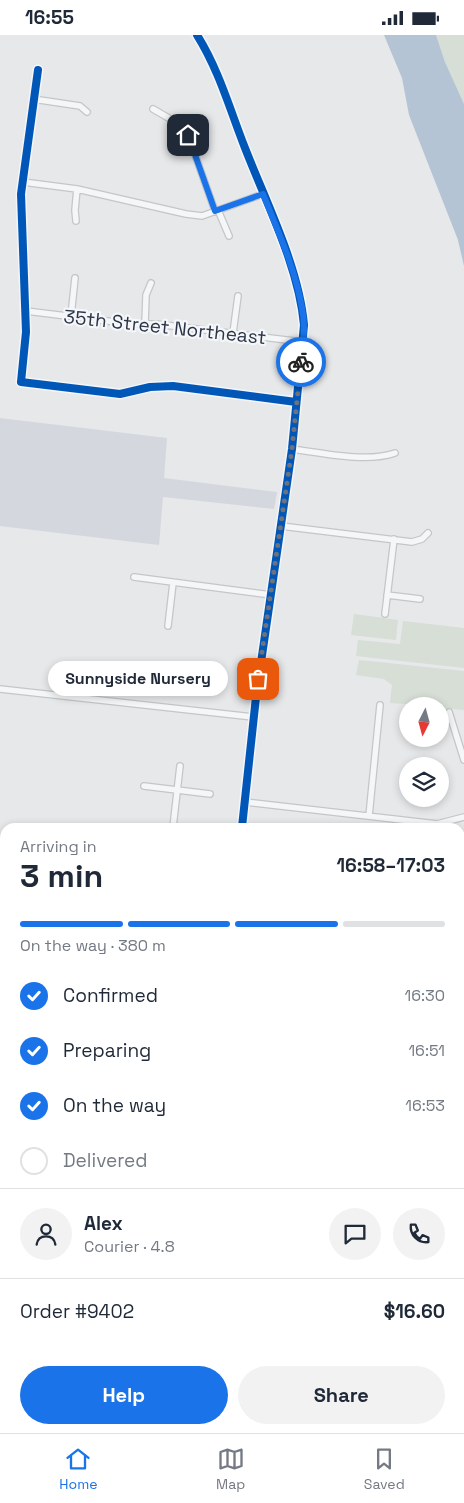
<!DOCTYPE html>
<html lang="en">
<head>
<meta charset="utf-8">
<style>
	body { margin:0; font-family:"Space Grotesk",sans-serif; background:#f2f2f3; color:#1f2937; height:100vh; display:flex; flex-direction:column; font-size:19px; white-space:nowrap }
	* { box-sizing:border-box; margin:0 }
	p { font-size:16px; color:#747a83 }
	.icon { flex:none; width:28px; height:28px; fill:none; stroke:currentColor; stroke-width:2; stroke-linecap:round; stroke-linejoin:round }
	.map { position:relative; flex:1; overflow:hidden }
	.details { position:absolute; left:0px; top:788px; width:465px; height:611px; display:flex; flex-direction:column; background:#fff; border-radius:15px 15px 0 0; box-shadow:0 2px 8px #0003 }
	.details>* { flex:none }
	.needle { width:32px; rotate:186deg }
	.buttons { position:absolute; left:399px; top:662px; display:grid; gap:10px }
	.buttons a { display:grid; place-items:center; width:50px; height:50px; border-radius:50%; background:#fff; box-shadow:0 2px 8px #0003; font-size:25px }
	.pin { position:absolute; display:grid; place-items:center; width:42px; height:42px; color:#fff; margin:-21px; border-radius:10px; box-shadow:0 2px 8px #0006 }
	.courier { position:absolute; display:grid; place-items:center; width:50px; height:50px; margin:-25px; border:4px solid #1a73e8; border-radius:50%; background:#fff; color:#222; box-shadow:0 1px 6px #0007 }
	.bubble { position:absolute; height:35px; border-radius:18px; background:#fff; box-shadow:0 2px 8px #0003; font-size:16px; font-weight:600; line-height:35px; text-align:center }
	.overview em { font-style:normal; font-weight:600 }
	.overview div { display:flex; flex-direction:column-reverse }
	.overview { display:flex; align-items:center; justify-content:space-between; height:85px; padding:0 20px }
	h1 { font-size:32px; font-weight:600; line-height:38px }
	.bar { display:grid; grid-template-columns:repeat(4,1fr); gap:8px 5px; align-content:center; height:60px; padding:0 20px }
	.bar i { height:6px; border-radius:4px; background:#e0e1e3 }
	.bar .current { background:#1a73e8 }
	.bar p { grid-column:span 4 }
	.line { display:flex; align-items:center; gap:12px; padding:0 20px; border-top:1px solid #e0e1e3 }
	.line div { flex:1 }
	.round { display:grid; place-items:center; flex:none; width:52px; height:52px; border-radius:26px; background:#f2f2f3 }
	ol { padding:0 20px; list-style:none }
	li { display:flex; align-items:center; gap:15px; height:55px }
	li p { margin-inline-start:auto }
	li .icon { padding:5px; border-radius:50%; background:#1a73e8; color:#fff; stroke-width:4 }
	li:last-child { color:#747a83 }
	li i { width:28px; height:28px; border:2px solid #e0e1e3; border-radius:50% }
	.primary-button { display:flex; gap:10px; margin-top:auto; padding:10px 20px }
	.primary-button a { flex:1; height:58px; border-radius:30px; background:#1a73e8; color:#fff; font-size:20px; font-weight:600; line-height:58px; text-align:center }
	.primary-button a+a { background:#f2f2f3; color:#1f2937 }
	.status { display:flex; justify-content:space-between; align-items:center; height:35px; padding:0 25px; background:#fff; direction:ltr }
	.status svg { height:14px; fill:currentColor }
	.tabs { display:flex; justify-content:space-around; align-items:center; height:70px; border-top:1px solid #e0e1e3; background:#fff; font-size:14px; color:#747a83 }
	.tabs a { display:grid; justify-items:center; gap:2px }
	.tabs .current { color:#1a73e8 }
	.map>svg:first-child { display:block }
	.built { fill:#d4d7dd }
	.green { fill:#d6ded6 }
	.water { fill:#b4c4d5 }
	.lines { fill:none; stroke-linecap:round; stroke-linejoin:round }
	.minor-casing { stroke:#c4c6c8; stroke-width:8 }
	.minor { stroke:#f5f6f7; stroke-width:5.5 }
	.cycleway-casing { stroke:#f4f6f9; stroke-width:11 }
	.cycleway { stroke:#0057b8; stroke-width:8 }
	.done { stroke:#6c737f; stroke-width:5; stroke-dasharray:0 9 }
	.route { stroke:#1a73e8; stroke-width:6 }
	.labels { text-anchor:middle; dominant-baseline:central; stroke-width:4.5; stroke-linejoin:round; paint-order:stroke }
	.street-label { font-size:19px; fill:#2b3445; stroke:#f4f6f9 }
</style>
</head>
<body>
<div class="status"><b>16:55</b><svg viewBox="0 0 49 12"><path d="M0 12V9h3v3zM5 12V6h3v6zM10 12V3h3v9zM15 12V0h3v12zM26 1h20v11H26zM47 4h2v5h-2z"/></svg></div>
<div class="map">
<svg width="464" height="1398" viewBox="0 0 464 1398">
	<rect width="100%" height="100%" fill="#e6e8ea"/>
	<path class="built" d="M 0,383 L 167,403 L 164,443 L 277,457 L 274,474 L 163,462 L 159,510 L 0,491 Z"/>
	<path class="green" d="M 436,0 L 464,0 L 464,69 L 445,27 Z
		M 354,579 L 398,585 L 396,605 L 351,600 Z
		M 403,586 L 464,593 L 464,633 L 356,621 L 358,605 L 400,609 Z
		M 359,625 L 464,636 L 464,675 L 440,673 L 440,671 L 390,668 L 392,650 L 384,644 L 356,640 Z"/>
	<path class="water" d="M 384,0 L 436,0 L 445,27 L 464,69 L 464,231 L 458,205 L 409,80 L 402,43 Z"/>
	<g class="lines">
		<g class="minor-casing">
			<path id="minor" d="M 197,0 C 219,35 230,75 245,113 C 266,167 299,232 304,290 L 292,414 L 256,662 L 242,792
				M 38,35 L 21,159 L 26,297 L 21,347 L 120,359 L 150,352 L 173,351 L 296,367
				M 33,64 L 80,71 L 87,77
				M 153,74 L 179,89 L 188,100 L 215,176
				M 23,147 L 77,154 L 186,179 L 202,181 L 263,159
				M 218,175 L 229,201
				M 76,186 L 75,175 L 77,154
				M 26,276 L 132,289 L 156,289 L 303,307
				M 71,281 L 75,243
				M 145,289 L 146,260 L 151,248
				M 233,298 L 238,261
				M 292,414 C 322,418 367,428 395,418
				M 281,491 L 412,507 L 422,504 L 428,498
				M 134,542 L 271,560
				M 387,560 L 420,564
				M 385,579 L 394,504
				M 168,591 L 173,548
				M 0,654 L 253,682
				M 449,677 L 464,725
				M 144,751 L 210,759
				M 245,767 L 437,789 L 464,782
				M 369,781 L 380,670
				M 173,792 L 180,731
				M 460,848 L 464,848
				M 460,997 L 464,993
				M 460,1180 L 464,1181
				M 460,1340 L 464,1336
				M 460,1382 L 464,1382
				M 113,1398 L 114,1394
				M 170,1398 L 170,1394
				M 414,1398 L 417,1394"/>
		</g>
		<use href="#minor" class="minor"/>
		<g class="cycleway-casing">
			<path id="cycleway" d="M 197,0 C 219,35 230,75 245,113 C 266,167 299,232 304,290 L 292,414 L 256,662 L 242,792
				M 38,35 L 21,159 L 26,297 L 21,347 L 120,359 L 150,352 L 173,351 L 296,367"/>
		</g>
		<use href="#cycleway" class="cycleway"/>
	</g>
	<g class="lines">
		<path class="done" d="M 258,644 L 292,414 L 301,327"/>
		<path class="route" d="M 188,100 L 215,176 L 263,159 C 278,196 295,233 302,273 C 306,291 303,309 301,327"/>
	</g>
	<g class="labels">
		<g class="street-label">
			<text transform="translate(165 292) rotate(6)">35th Street Northeast</text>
		</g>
	</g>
</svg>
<div class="buttons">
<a><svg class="needle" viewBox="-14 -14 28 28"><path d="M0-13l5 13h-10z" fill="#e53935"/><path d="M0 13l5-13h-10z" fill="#747a83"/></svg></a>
<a><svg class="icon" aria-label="layers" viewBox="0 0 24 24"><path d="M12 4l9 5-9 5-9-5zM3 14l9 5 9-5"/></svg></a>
</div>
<div class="pin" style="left:258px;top:644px;background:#ea580c"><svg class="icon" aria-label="bag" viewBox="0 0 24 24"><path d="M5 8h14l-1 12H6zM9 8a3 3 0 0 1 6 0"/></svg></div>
<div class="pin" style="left:188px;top:100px;background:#1f2937"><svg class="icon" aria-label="home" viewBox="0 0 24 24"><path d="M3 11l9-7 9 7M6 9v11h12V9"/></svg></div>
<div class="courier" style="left:301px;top:327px"><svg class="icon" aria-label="bike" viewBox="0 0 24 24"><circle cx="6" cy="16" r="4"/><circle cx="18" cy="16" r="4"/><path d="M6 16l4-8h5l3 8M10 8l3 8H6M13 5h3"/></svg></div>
<div class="bubble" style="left:48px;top:626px;width:180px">Sunnyside Nursery</div>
<section class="details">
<div class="overview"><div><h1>3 min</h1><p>Arriving in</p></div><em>16:58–17:03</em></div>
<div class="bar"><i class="current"></i><i class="current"></i><i class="current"></i><i></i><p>On the way · 380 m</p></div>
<ol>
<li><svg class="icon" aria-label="check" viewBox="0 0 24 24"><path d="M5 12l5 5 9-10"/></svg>Confirmed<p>16:30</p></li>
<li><svg class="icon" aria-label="check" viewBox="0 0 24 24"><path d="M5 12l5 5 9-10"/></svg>Preparing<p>16:51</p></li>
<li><svg class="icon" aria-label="check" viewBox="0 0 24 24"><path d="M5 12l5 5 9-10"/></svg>On the way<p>16:53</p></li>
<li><i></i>Delivered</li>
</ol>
<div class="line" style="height:90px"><a class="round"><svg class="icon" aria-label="person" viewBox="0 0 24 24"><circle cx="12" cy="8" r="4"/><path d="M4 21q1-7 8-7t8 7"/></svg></a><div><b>Alex</b><p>Courier · 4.8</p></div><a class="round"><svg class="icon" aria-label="chat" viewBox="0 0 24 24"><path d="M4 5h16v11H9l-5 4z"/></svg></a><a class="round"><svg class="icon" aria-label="phone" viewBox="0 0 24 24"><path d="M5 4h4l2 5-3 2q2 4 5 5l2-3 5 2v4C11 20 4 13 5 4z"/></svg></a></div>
<div class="line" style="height:65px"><div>Order #9402</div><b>$16.60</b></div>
<div class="primary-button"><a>Help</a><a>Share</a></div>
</section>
</div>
<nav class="tabs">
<a class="current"><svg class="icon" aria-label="home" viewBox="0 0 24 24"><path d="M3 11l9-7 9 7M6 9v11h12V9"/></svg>Home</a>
<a><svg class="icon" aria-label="map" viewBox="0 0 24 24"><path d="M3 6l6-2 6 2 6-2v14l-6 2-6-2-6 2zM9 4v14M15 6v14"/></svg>Map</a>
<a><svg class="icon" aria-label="saved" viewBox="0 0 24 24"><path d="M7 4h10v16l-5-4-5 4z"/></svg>Saved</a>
</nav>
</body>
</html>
